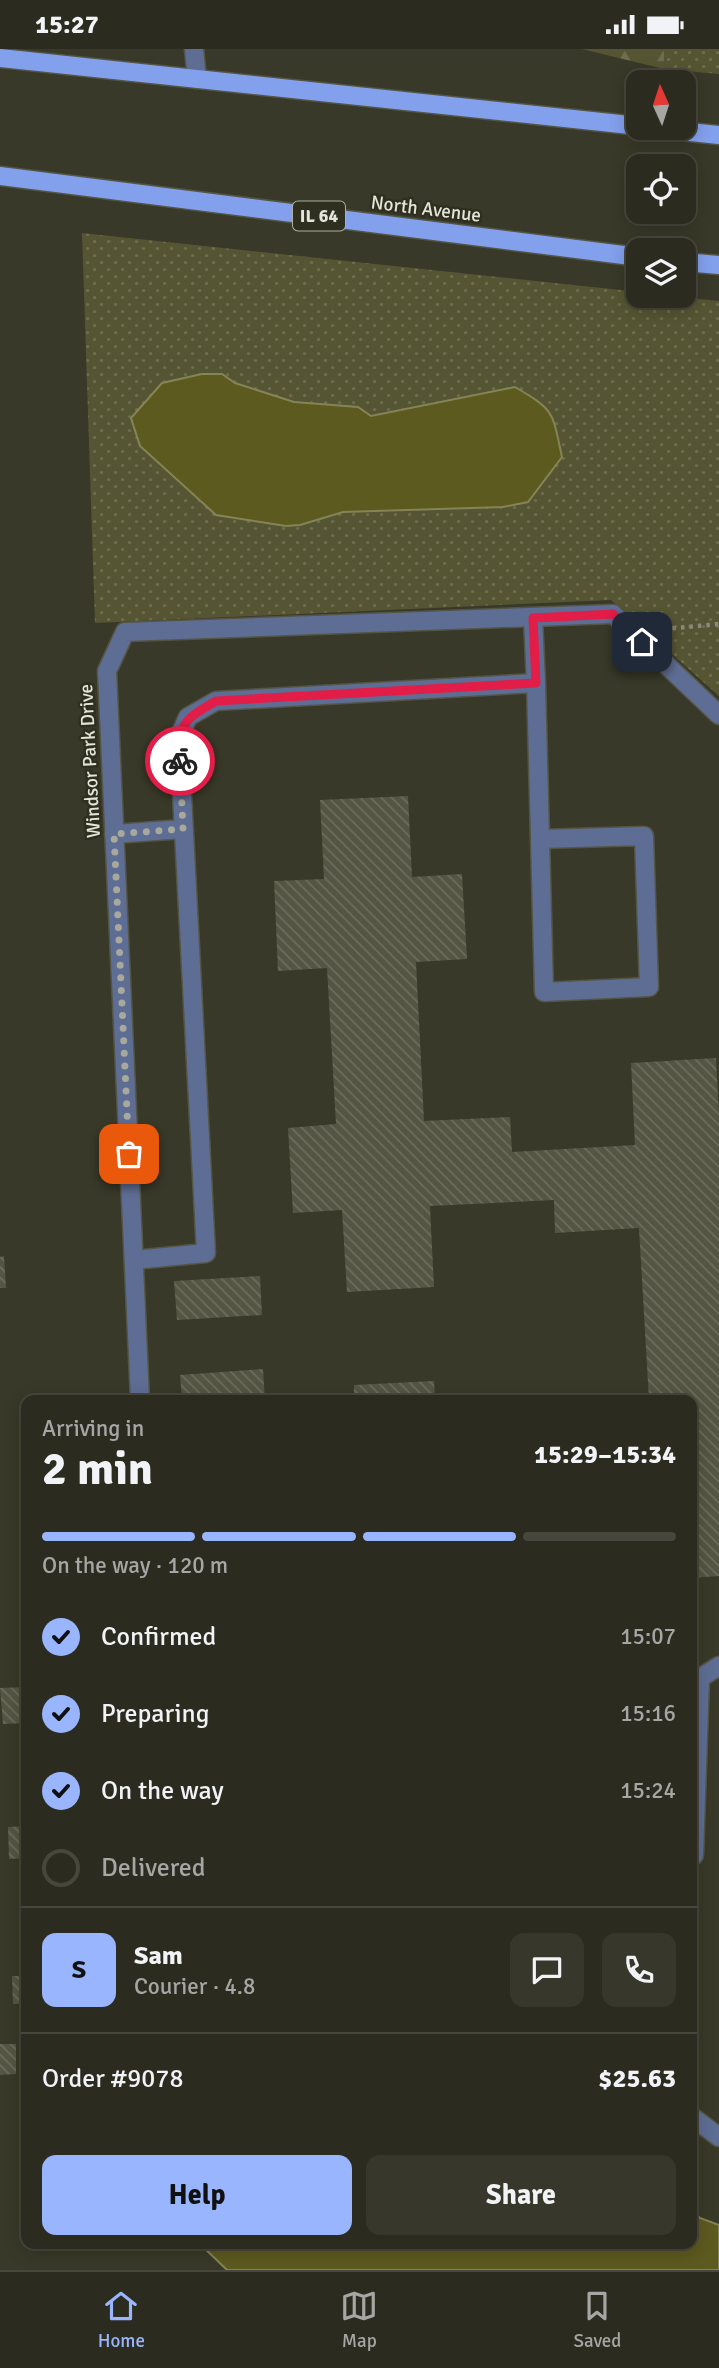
<!DOCTYPE html>
<html lang="en">
<head>
<meta charset="utf-8">
<style>
	body { margin:0; font-family:Signika,sans-serif; background:#37372c; color:#f1f3f6; height:100vh; display:flex; flex-direction:column; font-size:26px; white-space:nowrap }
	* { box-sizing:border-box; margin:0 }
	p { font-size:23px; color:#a6a7a4 }
	.icon { flex:none; width:38px; height:38px; fill:none; stroke:currentColor; stroke-width:2; stroke-linecap:round; stroke-linejoin:round }
	.map { position:relative; flex:1; overflow:hidden }
	.sheet { position:absolute; left:21px; top:1346px; width:676px; height:854px; display:flex; flex-direction:column; background:#2b2b1f; border-radius:14px; box-shadow:0 4px 18px #0003,0 0 0 2px #47473d }
	.sheet>* { flex:none }
	.needle { width:46px; rotate:357deg }
	.controls { position:absolute; left:626px; top:21px; display:grid; gap:14px }
	.controls a { display:grid; place-items:center; width:70px; height:70px; border-radius:14px; background:#2b2b1f; box-shadow:0 4px 18px #0003,0 0 0 2px #47473d; font-size:35px }
	.pin { position:absolute; display:grid; place-items:center; width:60px; height:60px; color:#fff; margin:-30px; border-radius:14px; box-shadow:0 4px 10px #0006 }
	.courier { position:absolute; display:grid; place-items:center; width:70px; height:70px; margin:-35px; border:5px solid #e11d48; border-radius:50%; background:#fff; color:#222; box-shadow:0 2px 9px #0007 }
	.head em { font-style:normal; font-weight:800 }
	.head div { display:flex; flex-direction:column-reverse }
	.head { display:flex; align-items:center; justify-content:space-between; height:119px; padding:0 21px }
	h1 { font-size:46px; font-weight:800; line-height:52px }
	.bar { display:grid; grid-template-columns:repeat(4,1fr); gap:10px 7px; align-content:center; height:84px; padding:0 21px }
	.bar i { height:9px; border-radius:5px; background:#47473d }
	.bar .active { background:#99b5fd }
	.bar p { grid-column:span 4 }
	.line { display:flex; align-items:center; gap:18px; padding:0 21px; border-top:2px solid #47473d }
	.line div { flex:1 }
	.round { display:grid; place-items:center; flex:none; width:74px; height:74px; border-radius:14px; background:#37372c }
	ol { padding:0 21px; list-style:none }
	li { display:flex; align-items:center; gap:21px; height:77px }
	li p { margin-inline-start:auto }
	li .icon { padding:7px; border-radius:50%; background:#99b5fd; color:#111; stroke-width:4 }
	li:last-child { color:#a6a7a4 }
	li i { width:38px; height:38px; border:4px solid #47473d; border-radius:50% }
	.action { display:flex; gap:14px; margin-top:auto; padding:14px 21px }
	.action a { flex:1; height:80px; border-radius:14px; background:#99b5fd; color:#111; font-size:28px; font-weight:800; line-height:80px; text-align:center }
	.action a+a { background:#37372c; color:#f1f3f6 }
	.status { display:flex; justify-content:space-between; align-items:center; height:49px; padding:0 35px; background:#2b2b1f; direction:ltr }
	.status svg { height:19px; fill:currentColor }
	.menu { display:flex; justify-content:space-around; align-items:center; height:98px; border-top:2px solid #47473d; background:#2b2b1f; font-size:19px; color:#a6a7a4 }
	.menu a { display:grid; justify-items:center; gap:4px }
	.menu .active { color:#99b5fd }
	.map>svg:first-child { display:block }
	.grass { fill:url(#grass-dots) }
	.forest { fill:url(#forest-firs) }
	.water { fill:#5c5a1f; stroke:#858457; stroke-width:2 }
	.building { fill:url(#building-back-hatch) }
	.lines { fill:none; stroke-linecap:round; stroke-linejoin:round }
	.service-casing { stroke:#545545; stroke-width:21 }
	.minor-casing { stroke:#545545; stroke-width:21 }
	.primary-casing { stroke:#545545; stroke-width:21 }
	.path { stroke:#88897b; stroke-width:4.5; stroke-dasharray:3.5 5; stroke-linecap:butt }
	.service { stroke:#5e6d93; stroke-width:18 }
	.minor { stroke:#5e6d93; stroke-width:18 }
	.primary { stroke:#83a0ed; stroke-width:18 }
	.done { stroke:#a8a99c; stroke-width:7; stroke-dasharray:0 12.6 }
	.route { stroke:#e11d48; stroke-width:9 }
	.labels { text-anchor:middle; dominant-baseline:central; stroke-width:5; stroke-linejoin:round; paint-order:stroke }
	.shield { fill:#2f2f1f; stroke:#aeaea2; stroke-width:2 }
	.shield-label { font-size:18px; font-weight:bold; fill:#e4e5da }
	.street-label { font-size:19px; fill:#e4e5da; stroke:#2f2f1f }
</style>
</head>
<body>
<div class="status"><b>15:27</b><svg viewBox="0 0 49 12"><path d="M0 12V9h3v3zM5 12V6h3v6zM10 12V3h3v9zM15 12V0h3v12zM26 1h20v11H26zM47 4h2v5h-2z"/></svg></div>
<div class="map">
<svg width="719" height="2221" viewBox="0 0 719 2221">
	<defs>
		<pattern id="grass-dots" width="8" height="8" patternUnits="userSpaceOnUse" patternTransform="scale(1.75)"><rect width="8" height="8" fill="#565533"/><path d="M2 2h.1M6 6h.1" fill="none" stroke="#6e6d50" stroke-width="1.8" stroke-linecap="round"/></pattern>
		<pattern id="forest-firs" width="22" height="20" patternUnits="userSpaceOnUse" patternTransform="scale(1.75)"><rect width="22" height="20" fill="#565533"/><path d="M5 1l3.5 6h-7zM16 11l3.5 6h-7z" fill="#6e6d50"/></pattern>
		<pattern id="building-back-hatch" width="6" height="6" patternUnits="userSpaceOnUse" patternTransform="scale(1.75)"><rect width="6" height="6" fill="#555543"/><path d="M-1 5l2 2M0 0l6 6M5-1l2 2" fill="none" stroke="#6d6d5e"/></pattern>
	</defs>
	<rect width="100%" height="100%" fill="#393929"/>
	<path class="grass" d="M 664,0 L 719,0 L 719,25 L 664,20 Z
		M 82,184 L 639,243 L 639,247 L 670,247 L 719,252 L 719,647 L 611,551 L 95,574 Z"/>
	<path class="forest" d="M 582,0 L 664,0 L 664,20 Z"/>
	<path class="water" d="M 202,325 L 222,325 L 235,334 L 294,353 L 358,358 L 371,367 L 515,338 C 556,362 552,363 562,408 L 528,453 L 503,458 L 343,463 L 300,476 L 286,477 L 216,466 L 140,397 L 131,369 L 162,334 Z
		M 691,2161 L 700,2169 L 719,2176 L 719,2221 L 227,2221 L 200,2195 L 691,2194 Z"/>
	<path class="building" d="M 408,747 L 412,828 L 462,825 L 467,910 L 416,913 L 424,1072 L 510,1068 L 512,1103 L 635,1096 L 631,1014 L 716,1009 L 719,1066 L 719,1527 L 691,1529 L 691,1351 L 649,1351 L 639,1179 L 555,1184 L 554,1151 L 430,1157 L 434,1238 L 347,1243 L 342,1161 L 293,1164 L 288,1079 L 336,1075 L 327,919 L 278,922 L 274,832 L 324,830 L 320,751 Z
		M 4,1207 L 6,1239 L 0,1239 L 0,1208 Z
		M 260,1227 L 262,1266 L 177,1271 L 174,1232 Z
		M 263,1320 L 265,1351 L 182,1351 L 180,1326 Z
		M 434,1332 L 435,1351 L 354,1351 L 354,1336 Z
		M 26,1638 L 26,1674 L 3,1675 L 0,1639 Z
		M 26,1777 L 26,1809 L 9,1810 L 8,1778 Z
		M 12,1927 L 26,1927 L 26,1955 L 13,1955 Z
		M 0,1995 L 16,1995 L 16,2025 L 0,2026 Z"/>
	<g class="lines">
		<g class="service-casing">
			<path id="service" d="M 194,0 L 197,30
				M 536,634 L 544,943 L 649,938 L 644,787 L 540,790
				M 114,785 L 183,780
				M 134,1211 L 206,1204 L 179,688 L 188,668 L 216,652 L 536,634 L 533,569
				M 691,1629 L 700,1629 L 719,1617
				M 691,1809 L 694,1806 L 700,1629"/>
		</g>
		<g class="minor-casing">
			<path id="minor" d="M 140,1351 L 107,622 L 125,583 L 613,565 L 719,666
				M 691,2067 L 719,2088"/>
		</g>
		<g class="primary-casing">
			<path id="primary" d="M 0,9 L 639,77
				M 652,79 L 719,86
				M 0,127 L 639,208
				M 684,213 L 719,216"/>
		</g>
		<path class="path" d="M 664,580 L 719,575"/>
		<use href="#service" class="service"/>
		<use href="#minor" class="minor"/>
		<use href="#primary" class="primary"/>
	</g>
	<g class="lines">
		<path class="done" d="M 129,1105 L 114,785 L 183,780 L 180,712"/>
		<path class="route" d="M 180,712 C 178,674 185,670 216,652 L 536,634 L 533,569 L 613,565 L 642,593"/>
	</g>
	<g class="labels">
		<rect class="shield" x="293" y="152.5" width="52" height="29" rx="5"/>
		<g class="shield-label">
			<text x="319" y="167">IL 64</text>
		</g>
		<g class="street-label">
			<text transform="translate(426 160) rotate(7)">North Avenue</text>
			<text transform="translate(90 712) rotate(-93)">Windsor Park Drive</text>
		</g>
	</g>
</svg>
<div class="controls">
<a><svg class="needle" viewBox="-14 -14 28 28"><path d="M0-13l5 13h-10z" fill="#e53935"/><path d="M0 13l5-13h-10z" fill="#a6a7a4"/></svg></a>
<a><svg class="icon" aria-label="locate" viewBox="0 0 24 24"><circle cx="12" cy="12" r="6"/><path d="M12 2v4M12 18v4M2 12h4M18 12h4"/></svg></a>
<a><svg class="icon" aria-label="layers" viewBox="0 0 24 24"><path d="M12 4l9 5-9 5-9-5zM3 14l9 5 9-5"/></svg></a>
</div>
<div class="pin" style="left:129px;top:1105px;background:#ea580c"><svg class="icon" aria-label="bag" viewBox="0 0 24 24"><path d="M5 8h14l-1 12H6zM9 8a3 3 0 0 1 6 0"/></svg></div>
<div class="pin" style="left:642px;top:593px;background:#1f2937"><svg class="icon" aria-label="home" viewBox="0 0 24 24"><path d="M3 11l9-7 9 7M6 9v11h12V9"/></svg></div>
<div class="courier" style="left:180px;top:712px"><svg class="icon" aria-label="bike" viewBox="0 0 24 24"><circle cx="6" cy="16" r="4"/><circle cx="18" cy="16" r="4"/><path d="M6 16l4-8h5l3 8M10 8l3 8H6M13 5h3"/></svg></div>
<section class="sheet">
<div class="head"><div><h1>2 min</h1><p>Arriving in</p></div><em>15:29–15:34</em></div>
<div class="bar"><i class="active"></i><i class="active"></i><i class="active"></i><i></i><p>On the way · 120 m</p></div>
<ol>
<li><svg class="icon" aria-label="check" viewBox="0 0 24 24"><path d="M5 12l5 5 9-10"/></svg>Confirmed<p>15:07</p></li>
<li><svg class="icon" aria-label="check" viewBox="0 0 24 24"><path d="M5 12l5 5 9-10"/></svg>Preparing<p>15:16</p></li>
<li><svg class="icon" aria-label="check" viewBox="0 0 24 24"><path d="M5 12l5 5 9-10"/></svg>On the way<p>15:24</p></li>
<li><i></i>Delivered</li>
</ol>
<div class="line" style="height:126px"><b class="round" style="background:#99b5fd;color:#111">S</b><div><b>Sam</b><p>Courier · 4.8</p></div><a class="round"><svg class="icon" aria-label="chat" viewBox="0 0 24 24"><path d="M4 5h16v11H9l-5 4z"/></svg></a><a class="round"><svg class="icon" aria-label="phone" viewBox="0 0 24 24"><path d="M5 4h4l2 5-3 2q2 4 5 5l2-3 5 2v4C11 20 4 13 5 4z"/></svg></a></div>
<div class="line" style="height:91px"><div>Order #9078</div><b>$25.63</b></div>
<div class="action"><a>Help</a><a>Share</a></div>
</section>
</div>
<nav class="menu">
<a class="active"><svg class="icon" aria-label="home" viewBox="0 0 24 24"><path d="M3 11l9-7 9 7M6 9v11h12V9"/></svg>Home</a>
<a><svg class="icon" aria-label="map" viewBox="0 0 24 24"><path d="M3 6l6-2 6 2 6-2v14l-6 2-6-2-6 2zM9 4v14M15 6v14"/></svg>Map</a>
<a><svg class="icon" aria-label="saved" viewBox="0 0 24 24"><path d="M7 4h10v16l-5-4-5 4z"/></svg>Saved</a>
</nav>
</body>
</html>
